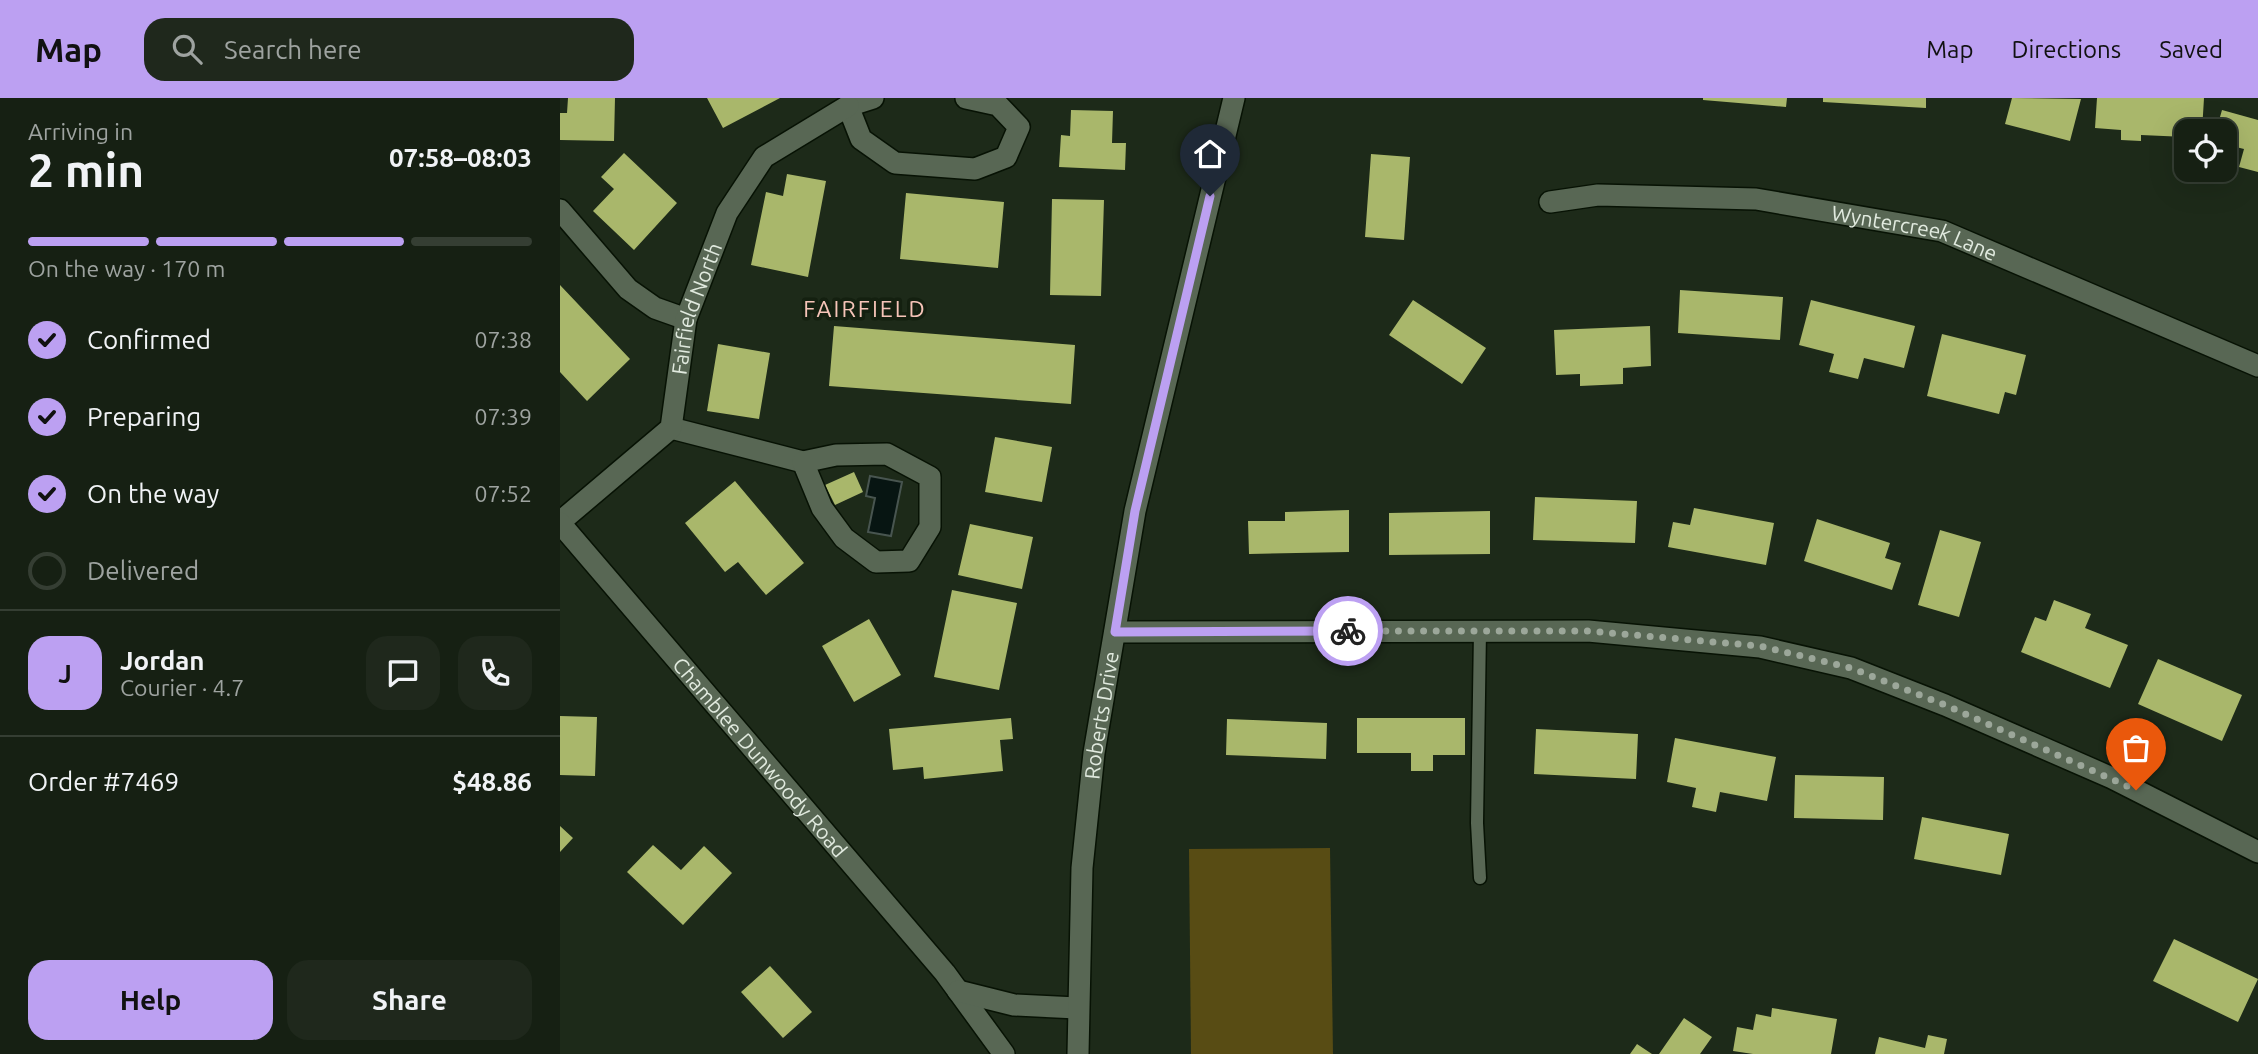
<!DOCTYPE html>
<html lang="en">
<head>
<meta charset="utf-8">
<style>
	body { margin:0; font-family:Ubuntu,sans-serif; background:#1f281c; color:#f1f3f6; height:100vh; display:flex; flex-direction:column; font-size:26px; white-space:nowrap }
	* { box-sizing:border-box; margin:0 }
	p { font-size:23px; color:#9ea3a0 }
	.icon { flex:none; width:38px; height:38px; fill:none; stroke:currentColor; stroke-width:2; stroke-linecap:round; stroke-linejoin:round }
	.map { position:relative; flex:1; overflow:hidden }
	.drawer { display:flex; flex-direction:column; background:#162013; width:560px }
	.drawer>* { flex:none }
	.tools { position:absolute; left:1614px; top:21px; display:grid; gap:14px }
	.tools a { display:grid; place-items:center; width:63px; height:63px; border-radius:14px; background:#162013; box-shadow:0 7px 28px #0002,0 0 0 2px #353e33; font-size:35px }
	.pin { position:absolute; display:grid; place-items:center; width:60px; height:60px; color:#fff; margin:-72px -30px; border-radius:50% 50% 50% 0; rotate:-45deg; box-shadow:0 0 7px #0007 }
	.pin .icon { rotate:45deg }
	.courier { position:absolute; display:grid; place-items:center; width:70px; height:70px; margin:-35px; border:5px solid #bca0f2; border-radius:50%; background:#fff; color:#222; box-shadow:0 2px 9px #0007 }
	.headline em { font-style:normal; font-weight:700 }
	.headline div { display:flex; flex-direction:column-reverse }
	.headline { display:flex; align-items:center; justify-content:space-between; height:119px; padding:0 28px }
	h1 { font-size:46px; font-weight:700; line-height:52px }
	.bar { display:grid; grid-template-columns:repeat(4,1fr); gap:10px 7px; align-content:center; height:84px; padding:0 28px }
	.bar i { height:9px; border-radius:5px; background:#353e33 }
	.bar .current { background:#bca0f2 }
	.bar p { grid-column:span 4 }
	.line { display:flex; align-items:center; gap:18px; padding:0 28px; border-top:2px solid #353e33 }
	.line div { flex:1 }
	.round { display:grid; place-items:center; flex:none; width:74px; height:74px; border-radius:21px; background:#1f281c }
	ol { padding:0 28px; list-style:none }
	li { display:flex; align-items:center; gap:21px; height:77px }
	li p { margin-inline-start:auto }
	li .icon { padding:7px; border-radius:50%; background:#bca0f2; color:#111; stroke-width:4 }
	li:last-child { color:#9ea3a0 }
	li i { width:38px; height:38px; border:4px solid #353e33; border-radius:50% }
	.action { display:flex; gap:14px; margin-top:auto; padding:14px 28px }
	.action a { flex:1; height:80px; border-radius:21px; background:#bca0f2; color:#111; font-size:28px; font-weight:700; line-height:80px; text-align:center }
	.action a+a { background:#1f281c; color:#f1f3f6 }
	header { display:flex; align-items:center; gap:42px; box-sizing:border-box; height:98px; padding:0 35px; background:#bca0f2; color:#111 }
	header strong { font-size:33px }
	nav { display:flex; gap:38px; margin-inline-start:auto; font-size:24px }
	.search { width:490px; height:63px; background:#1f281c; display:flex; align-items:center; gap:18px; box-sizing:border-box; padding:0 24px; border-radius:21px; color:#9ea3a0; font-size:26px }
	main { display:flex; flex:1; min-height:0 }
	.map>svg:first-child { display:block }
	.green { fill:#584c14 }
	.water { fill:#071512; stroke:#485550; stroke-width:2 }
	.building { fill:#a9b76b }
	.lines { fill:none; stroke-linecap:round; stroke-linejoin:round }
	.lane-casing { stroke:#071204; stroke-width:15 }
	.street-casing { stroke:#071204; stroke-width:24 }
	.secondary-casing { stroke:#071204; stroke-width:24 }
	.lane { stroke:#586754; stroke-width:12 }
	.street { stroke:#586754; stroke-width:21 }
	.secondary { stroke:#586754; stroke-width:21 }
	.done { stroke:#9ca79a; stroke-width:7; stroke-dasharray:0 12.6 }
	.route { stroke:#bca0f2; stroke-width:9 }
	.labels { text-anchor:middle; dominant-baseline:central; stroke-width:7; stroke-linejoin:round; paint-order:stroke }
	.street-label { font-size:21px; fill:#e1eadf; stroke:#142010 }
	.neighbourhood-label { font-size:23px; letter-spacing:2px; fill:#f6c4b8; stroke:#142010 }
</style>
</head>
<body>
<header>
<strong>Map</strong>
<div class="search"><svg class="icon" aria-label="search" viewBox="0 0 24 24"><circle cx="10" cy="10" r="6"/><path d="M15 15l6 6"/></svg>Search here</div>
<nav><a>Map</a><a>Directions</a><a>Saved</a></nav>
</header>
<main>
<section class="drawer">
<div class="headline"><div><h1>2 min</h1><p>Arriving in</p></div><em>07:58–08:03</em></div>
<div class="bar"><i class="current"></i><i class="current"></i><i class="current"></i><i></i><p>On the way · 170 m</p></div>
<ol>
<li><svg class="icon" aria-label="check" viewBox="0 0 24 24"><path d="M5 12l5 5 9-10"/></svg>Confirmed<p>07:38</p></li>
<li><svg class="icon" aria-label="check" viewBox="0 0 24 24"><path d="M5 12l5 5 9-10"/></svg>Preparing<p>07:39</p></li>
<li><svg class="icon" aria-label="check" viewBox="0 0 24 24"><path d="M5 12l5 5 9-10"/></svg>On the way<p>07:52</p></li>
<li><i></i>Delivered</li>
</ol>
<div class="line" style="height:126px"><b class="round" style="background:#bca0f2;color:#111">J</b><div><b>Jordan</b><p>Courier · 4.7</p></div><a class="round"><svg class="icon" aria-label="chat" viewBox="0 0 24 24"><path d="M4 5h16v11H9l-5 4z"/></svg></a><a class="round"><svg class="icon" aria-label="phone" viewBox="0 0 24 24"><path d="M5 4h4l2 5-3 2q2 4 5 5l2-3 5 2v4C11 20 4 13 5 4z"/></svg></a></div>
<div class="line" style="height:91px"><div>Order #7469</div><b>$48.86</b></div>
<div class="action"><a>Help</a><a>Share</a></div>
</section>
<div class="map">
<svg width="1698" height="956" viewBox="0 0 1698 956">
	<rect width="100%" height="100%" fill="#1d2a19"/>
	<path class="green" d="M 770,750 L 773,956 L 631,956 L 629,751 Z"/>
	<path class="water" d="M 310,378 L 342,384 L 331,438 L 308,434 L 315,400 L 306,398 Z"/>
	<path class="building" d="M 8,0 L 55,0 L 54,43 L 0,42 L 0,15 L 7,15 Z
		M 147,0 L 220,0 L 163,30 Z
		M 1143,0 L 1227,0 L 1226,9 L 1143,2 Z
		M 1263,0 L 1366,0 L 1366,10 L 1263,4 Z
		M 1452,0 L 1521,1 L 1510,43 L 1445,26 Z
		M 1537,0 L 1644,0 L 1642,33 L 1626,33 L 1626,39 L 1581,37 L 1581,43 L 1561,42 L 1561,32 L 1535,30 Z
		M 511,12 L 553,13 L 552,45 L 566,45 L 565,72 L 499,69 L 501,37 L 510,38 Z
		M 1662,12 L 1698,22 L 1698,74 L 1679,69 L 1684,51 L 1664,46 L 1664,33 L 1656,33 Z
		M 64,55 L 117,105 L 74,152 L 33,113 L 54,91 L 41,79 Z
		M 811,56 L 850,59 L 844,142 L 805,139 Z
		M 227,76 L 266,83 L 248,179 L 191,167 L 206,94 L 223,98 Z
		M 346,95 L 444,104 L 438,170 L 340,161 Z
		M 492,101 L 544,102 L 541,198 L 490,197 Z
		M 0,187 L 70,261 L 27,303 L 0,274 Z
		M 1120,192 L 1223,199 L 1220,242 L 1118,235 Z
		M 853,202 L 926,250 L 902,286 L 829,237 Z
		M 1251,202 L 1355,228 L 1344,270 L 1304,260 L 1298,281 L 1269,274 L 1274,256 L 1239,247 Z
		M 274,228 L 515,247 L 511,306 L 269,288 Z
		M 1090,228 L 1091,268 L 1063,270 L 1063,286 L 1020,288 L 1020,276 L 996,277 L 994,232 Z
		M 1382,236 L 1466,257 L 1456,297 L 1445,294 L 1439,316 L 1367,298 Z
		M 158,246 L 210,255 L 199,321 L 147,313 Z
		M 435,339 L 492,349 L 482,404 L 425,394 Z
		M 294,374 L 303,394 L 275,407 L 265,387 Z
		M 175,383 L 244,465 L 206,497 L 178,464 L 165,474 L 125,425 Z
		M 975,399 L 1077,403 L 1075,445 L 973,442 Z
		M 1134,410 L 1214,425 L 1206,467 L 1108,449 L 1113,424 L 1130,427 Z
		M 789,412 L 789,454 L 689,456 L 688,423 L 725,423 L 725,414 Z
		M 930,413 L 930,456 L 829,457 L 829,415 Z
		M 1257,421 L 1330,445 L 1325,460 L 1341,465 L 1332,492 L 1244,463 Z
		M 410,426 L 473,439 L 462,491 L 398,477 Z
		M 1380,432 L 1421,444 L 1399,519 L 1358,507 Z
		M 392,492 L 457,505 L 439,592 L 374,579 Z
		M 1494,502 L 1531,516 L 1525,530 L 1568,547 L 1550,590 L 1461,554 L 1475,519 L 1486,523 Z
		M 309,521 L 341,577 L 294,604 L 262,548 Z
		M 1598,561 L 1682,597 L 1662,643 L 1578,606 Z
		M 0,618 L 37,619 L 35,678 L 0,677 Z
		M 451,620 L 453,641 L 440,642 L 443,673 L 364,681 L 363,669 L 333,672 L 329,631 Z
		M 797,620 L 905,620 L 905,657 L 873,657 L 873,673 L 851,673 L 851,655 L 797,655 Z
		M 667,621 L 767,625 L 766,661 L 666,657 Z
		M 976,631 L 1078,636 L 1076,681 L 974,676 Z
		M 1115,640 L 1216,659 L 1207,703 L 1160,694 L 1156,714 L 1132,709 L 1136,690 L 1107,684 Z
		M 1235,677 L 1324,679 L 1323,722 L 1234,720 Z
		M 1362,719 L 1449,736 L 1441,777 L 1354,761 Z
		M 0,728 L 13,740 L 0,754 Z
		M 93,747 L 121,772 L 144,748 L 172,775 L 123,827 L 67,774 Z
		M 1614,841 L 1698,881 L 1678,924 L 1593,883 Z
		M 210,868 L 252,914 L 223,940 L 181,894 Z
		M 1212,910 L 1277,921 L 1271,956 L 1193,956 L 1173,953 L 1177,929 L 1193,932 L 1196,916 L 1211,919 Z
		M 1124,920 L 1152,939 L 1140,956 L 1099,956 Z
		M 1368,937 L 1387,941 L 1384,956 L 1315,956 L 1319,939 L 1365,950 Z
		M 1077,946 L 1092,956 L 1070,956 Z"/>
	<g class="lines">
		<g class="lane-casing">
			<path id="lane" d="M 920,533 L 917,725 L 920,780"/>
		</g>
		<g class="street-casing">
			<g id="street">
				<path d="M 313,0 L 288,8 L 301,41 L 335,65 L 415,71 L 446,59 L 459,29 L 438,7 L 406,0"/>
				<path id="s1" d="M 990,104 L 1038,97 L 1196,101 L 1382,133 L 1698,268"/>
				<path d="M 0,112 L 68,191 L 95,210 L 126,221"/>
				<path d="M 111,330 L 243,364"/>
				<path d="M 327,356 L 370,379 L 370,429 L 349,463 L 316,464 L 284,440 L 262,410 L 243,364 L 276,357 Z"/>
				<path id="s2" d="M 0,424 L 111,330 L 126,221 L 167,115 L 204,59 L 288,8"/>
				<path d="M 555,534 L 1028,533 L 1200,549 L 1291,570 L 1385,607 L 1552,680 L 1698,754"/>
			</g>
		</g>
		<g class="secondary-casing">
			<g id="secondary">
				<path id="s3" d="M 0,425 L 385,875 L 444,956"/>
				<path d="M 398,893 L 454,907 L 517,910"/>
				<path id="s4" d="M 518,956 L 522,770 L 534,655 L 575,413 L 674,0"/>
			</g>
		</g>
		<use href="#lane" class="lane"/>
		<use href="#street" class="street"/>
		<use href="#secondary" class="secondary"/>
	</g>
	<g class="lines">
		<path class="done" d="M 788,533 L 1028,533 L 1200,548 L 1291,570 L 1385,607 L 1576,692"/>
		<path class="route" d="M 650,98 L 575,413 L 555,534 L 788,533"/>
	</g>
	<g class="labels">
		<g class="street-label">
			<text stroke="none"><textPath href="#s1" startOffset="369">Wyntercreek Lane</textPath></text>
			<text stroke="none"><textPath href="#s2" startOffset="268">Fairfield North</textPath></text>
			<text stroke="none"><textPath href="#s4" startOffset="340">Roberts Drive</textPath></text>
			<text stroke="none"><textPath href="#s3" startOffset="308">Chamblee Dunwoody Road</textPath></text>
		</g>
		<g class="neighbourhood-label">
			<text x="305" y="210">FAIRFIELD</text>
		</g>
	</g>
</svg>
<div class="tools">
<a><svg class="icon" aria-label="locate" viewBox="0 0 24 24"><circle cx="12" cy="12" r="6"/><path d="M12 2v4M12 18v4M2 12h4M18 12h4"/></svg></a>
</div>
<div class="pin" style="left:1576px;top:692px;background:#ea580c"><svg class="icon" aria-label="bag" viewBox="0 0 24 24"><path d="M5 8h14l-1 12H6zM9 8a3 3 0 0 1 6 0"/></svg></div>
<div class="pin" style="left:650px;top:98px;background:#1f2937"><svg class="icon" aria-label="home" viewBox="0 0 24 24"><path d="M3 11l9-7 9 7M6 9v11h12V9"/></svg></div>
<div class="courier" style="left:788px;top:533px"><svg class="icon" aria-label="bike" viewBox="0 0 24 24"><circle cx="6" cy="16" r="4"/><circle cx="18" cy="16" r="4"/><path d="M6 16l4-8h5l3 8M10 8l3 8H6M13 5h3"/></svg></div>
</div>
</main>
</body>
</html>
